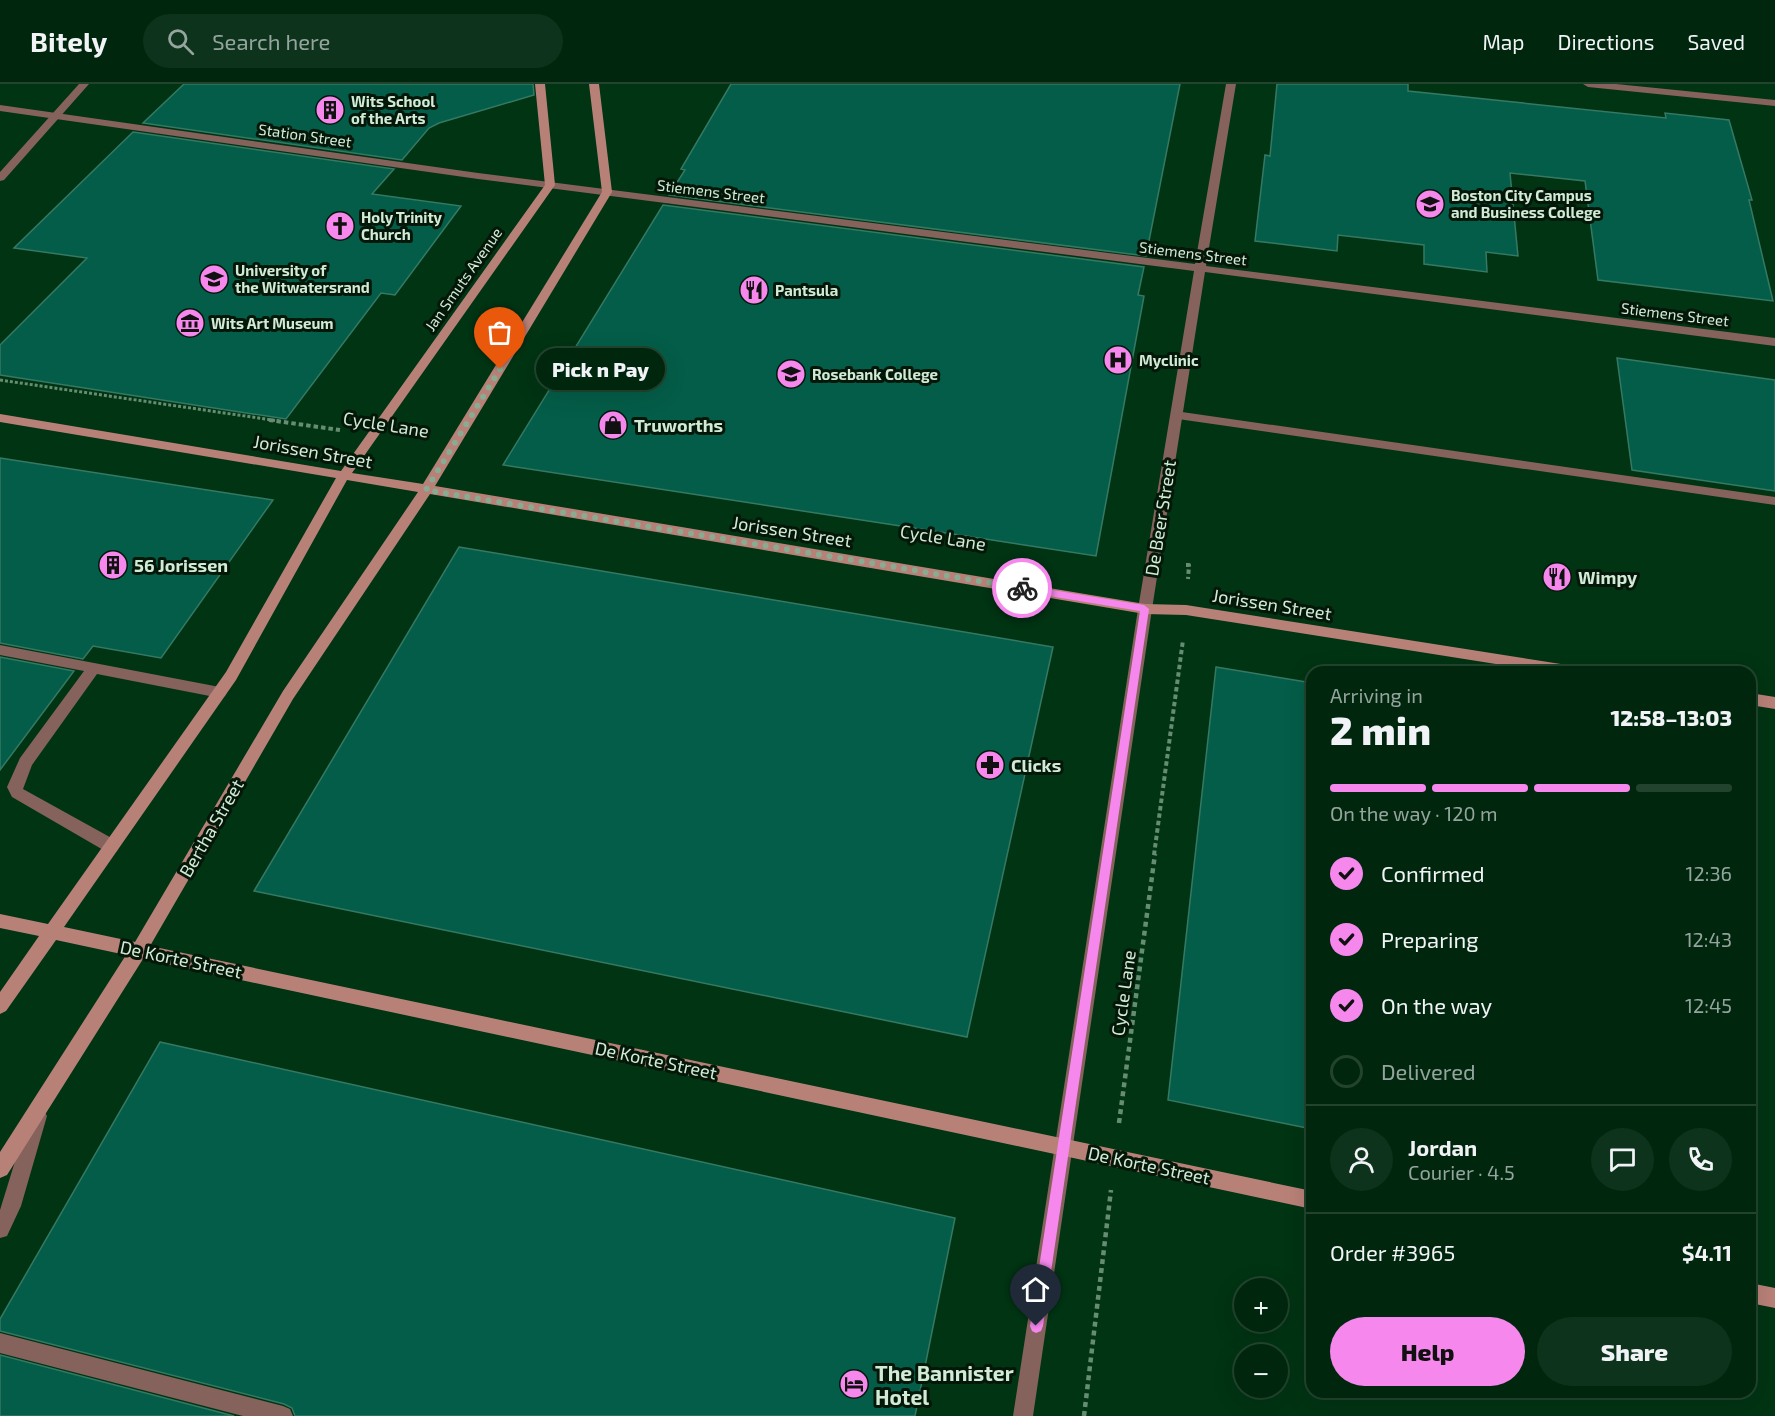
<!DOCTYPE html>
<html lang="en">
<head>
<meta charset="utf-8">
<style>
	body { margin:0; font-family:"Exo 2",sans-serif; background:#0e331c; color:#f1f3f6; height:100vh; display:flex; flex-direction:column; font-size:22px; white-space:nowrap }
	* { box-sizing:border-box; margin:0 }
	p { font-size:20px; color:#95a59e }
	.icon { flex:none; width:33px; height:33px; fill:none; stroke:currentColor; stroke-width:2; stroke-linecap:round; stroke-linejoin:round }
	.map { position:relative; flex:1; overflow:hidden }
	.drawer { position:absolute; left:1306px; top:582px; width:450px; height:732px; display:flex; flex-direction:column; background:#00270e; border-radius:18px; box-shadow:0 6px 24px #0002,0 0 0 2px #22442e }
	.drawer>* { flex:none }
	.tools { position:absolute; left:1234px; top:1194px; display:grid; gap:12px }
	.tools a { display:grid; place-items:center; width:54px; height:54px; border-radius:50%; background:#00270e; box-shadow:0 6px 24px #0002,0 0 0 2px #22442e; font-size:30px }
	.pin { position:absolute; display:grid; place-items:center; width:51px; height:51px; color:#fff; margin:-62px -26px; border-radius:50% 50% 50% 0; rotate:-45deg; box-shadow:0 0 6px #0007 }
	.pin .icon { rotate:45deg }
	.courier { position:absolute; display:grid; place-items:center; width:60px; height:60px; margin:-30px; border:4px solid #f688ed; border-radius:50%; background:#fff; color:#222; box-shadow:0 2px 8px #0007 }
	.bubble { position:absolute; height:42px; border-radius:21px; background:#00270e; box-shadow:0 6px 24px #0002,0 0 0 2px #22442e; font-size:20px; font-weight:800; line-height:42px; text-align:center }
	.summary em { font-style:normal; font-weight:800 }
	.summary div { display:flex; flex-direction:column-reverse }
	.summary { display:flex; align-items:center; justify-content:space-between; height:102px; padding:0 24px }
	h1 { font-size:39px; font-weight:800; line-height:45px }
	.bar { display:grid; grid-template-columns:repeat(4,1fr); gap:9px 6px; align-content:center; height:72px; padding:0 24px }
	.bar i { height:8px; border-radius:4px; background:#22442e }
	.bar .current { background:#f688ed }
	.bar p { grid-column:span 4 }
	.line { display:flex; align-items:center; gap:15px; padding:0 24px; border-top:2px solid #22442e }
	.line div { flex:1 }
	.round { display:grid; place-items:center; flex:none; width:63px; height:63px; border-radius:32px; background:#0e331c }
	ol { padding:0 24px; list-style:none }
	li { display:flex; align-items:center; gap:18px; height:66px }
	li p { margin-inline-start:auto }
	li .icon { padding:6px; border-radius:50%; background:#f688ed; color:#111; stroke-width:4 }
	li:last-child { color:#95a59e }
	li i { width:33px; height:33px; border:3px solid #22442e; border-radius:50% }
	.action { display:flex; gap:12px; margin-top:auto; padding:12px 24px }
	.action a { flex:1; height:69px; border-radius:36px; background:#f688ed; color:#111; font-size:24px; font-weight:800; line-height:69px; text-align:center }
	.action a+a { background:#0e331c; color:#f1f3f6 }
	header { display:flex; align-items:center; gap:36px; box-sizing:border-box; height:84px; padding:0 30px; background:#00270e; border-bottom:2px solid #22442e }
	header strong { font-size:28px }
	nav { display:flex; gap:33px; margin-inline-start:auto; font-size:21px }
	.search { width:420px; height:54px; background:#0e331c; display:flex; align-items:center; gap:15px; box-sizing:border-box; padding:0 21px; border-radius:33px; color:#95a59e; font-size:22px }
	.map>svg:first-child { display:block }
	.building { fill:#045d48; stroke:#357964; stroke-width:1.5 }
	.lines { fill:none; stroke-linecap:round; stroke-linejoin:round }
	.path-far2 { stroke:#668d72; stroke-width:3; stroke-dasharray:3 2; stroke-linecap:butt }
	.path-far1 { stroke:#668d72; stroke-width:4; stroke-dasharray:4.5 3; stroke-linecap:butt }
	.path { stroke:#668d72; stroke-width:4.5; stroke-dasharray:5 4; stroke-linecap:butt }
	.lane { fill:#85625c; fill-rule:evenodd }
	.street { fill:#85625c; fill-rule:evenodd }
	.secondary { fill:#b88178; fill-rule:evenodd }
	.route { fill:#f688ed }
	.done { stroke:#88ab92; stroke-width:6; stroke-dasharray:0 10.8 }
	.labels { text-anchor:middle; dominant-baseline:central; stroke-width:6; stroke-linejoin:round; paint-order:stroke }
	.far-poi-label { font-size:15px; font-weight:bold; fill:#d2ebd6; stroke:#041709; text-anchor:start }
	.far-street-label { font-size:15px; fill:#d2ebd6; stroke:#041709 }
	.street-label { font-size:18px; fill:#d2ebd6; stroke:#041709 }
	.poi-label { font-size:18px; font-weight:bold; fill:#d2ebd6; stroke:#041709; text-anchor:start }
	.near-poi-label { font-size:21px; font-weight:bold; fill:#d2ebd6; stroke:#041709; text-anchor:start }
</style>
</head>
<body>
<header>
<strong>Bitely</strong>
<div class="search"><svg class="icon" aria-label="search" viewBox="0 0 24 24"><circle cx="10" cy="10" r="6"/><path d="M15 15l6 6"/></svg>Search here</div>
<nav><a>Map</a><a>Directions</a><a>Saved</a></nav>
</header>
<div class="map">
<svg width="1775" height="1332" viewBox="0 0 1775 1332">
	<rect width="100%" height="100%" fill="#003413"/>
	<path class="building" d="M 184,0 L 533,0 L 534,11 L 439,39 L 429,44 L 402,76 L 143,39 Z
		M 731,0 L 1180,0 L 1146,172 L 669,111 L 685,86 L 681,85 Z
		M 1277,0 L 1408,0 L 1408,7 L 1666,34 L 1665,29 L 1729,36 L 1752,116 L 1749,116 L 1773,217 L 1598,196 L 1585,97 L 1510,89 L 1518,172 L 1486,168 L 1487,188 L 1424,180 L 1424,161 L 1338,151 L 1337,167 L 1255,157 L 1265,71 L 1270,72 Z
		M 133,48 L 394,85 L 372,110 L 461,122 L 395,211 L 381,209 L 286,335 L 0,291 L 0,261 L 87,174 L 14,164 Z
		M 663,121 L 1144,183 L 1138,211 L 1144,212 L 1096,472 L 503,381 Z
		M 1617,274 L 1775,296 L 1775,407 L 1632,386 Z
		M 0,374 L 273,416 L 161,574 L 93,562 L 83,575 L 0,559 Z
		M 459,463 L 1053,563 L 967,953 L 254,807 Z
		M 0,573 L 74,587 L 0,686 Z
		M 1216,583 L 1312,599 L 1312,1045 L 1168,1016 Z
		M 160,958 L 955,1134 L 915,1332 L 295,1332 L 292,1324 L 284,1320 L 0,1247 L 0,1235 Z
		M 0,1271 L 234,1332 L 0,1332 Z"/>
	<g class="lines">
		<path class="path-far2" d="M 0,296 L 279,337"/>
		<path class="path-far1" d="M 269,336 L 340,346
			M 1186,481 L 1189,481 L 1188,495
			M 1154,771 L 1183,556"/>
		<path class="path" d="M 1119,1039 L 1155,770
			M 1084,1332 L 1111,1106"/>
		<path class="lane" d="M 79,0 L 89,0 L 4,96 L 0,97 L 0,88 Z
			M 1175,327 L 1775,413 L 1775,421 L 1171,334 L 1171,328 Z
			M 0,561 L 225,604 L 227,608 L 225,612 L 220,614 L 97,590 L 32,681 L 23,705 L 117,757 L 119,762 L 117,767 L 111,769 L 105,767 L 12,713 L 7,703 L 20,674 L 84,587 L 0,571 Z
			M 0,1249 L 283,1322 L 290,1325 L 293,1332 L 243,1332 L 0,1269 Z"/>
		<path class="street" d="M 1226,0 L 1236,0 L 1206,182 L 1775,254 L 1775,262 L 1205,188 L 1152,525 L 1033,1332 L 1013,1332 L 1138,525 L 1194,187 L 478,95 L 0,27 L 0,21 L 478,89 L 1195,180 Z
			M 1583,0 L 1616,0 L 1775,16 L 1775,22 L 1588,3 Z
			M 38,1023 L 44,1026 L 47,1032 L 21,1122 L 7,1152 L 0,1154 L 0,1126 L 29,1032 L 32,1026 Z"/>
		<path class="secondary" d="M 535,0 L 545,0 L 555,101 L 352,389 L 423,400 L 602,108 L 589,0 L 599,0 L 612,108 L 435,402 L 1145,520 L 1186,521 L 1580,583 L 1587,588 L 1546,588 L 1186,531 L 1145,530 L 430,410 L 293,615 L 150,862 L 1312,1107 L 1312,1125 L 143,875 L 7,1091 L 0,1094 L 0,1068 L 126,871 L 56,856 L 6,927 L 0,930 L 0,908 L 39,852 L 0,844 L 0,830 L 48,840 L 226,588 L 336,394 L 0,338 L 0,330 L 341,387 L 545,101 ZM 347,396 L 418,408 L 283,607 L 135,858 L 64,843 L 236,596 Z
			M 1750,609 L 1775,613 L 1775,625 L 1750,621 Z
			M 1750,1199 L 1775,1204 L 1775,1224 L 1750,1219 Z"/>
	</g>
	<path class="route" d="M 1022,501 L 1144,521 L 1149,525 L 1043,1242 L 1041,1247 L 1036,1249 L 1032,1247 L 1030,1242 L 1140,527 L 1019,507 L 1019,502 Z"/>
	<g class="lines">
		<path class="done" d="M 500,285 L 426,406 L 1022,504"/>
	</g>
	<defs>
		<g id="building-disc" transform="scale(1.5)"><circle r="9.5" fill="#f688ed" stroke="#041709"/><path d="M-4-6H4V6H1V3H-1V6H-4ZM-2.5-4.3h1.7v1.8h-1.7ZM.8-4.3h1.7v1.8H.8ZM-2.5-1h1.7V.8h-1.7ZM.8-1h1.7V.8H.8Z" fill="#111"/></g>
		<g id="university-disc" transform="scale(1.5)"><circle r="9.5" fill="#f688ed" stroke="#041709"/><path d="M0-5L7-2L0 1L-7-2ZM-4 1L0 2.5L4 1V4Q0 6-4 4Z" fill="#111"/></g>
		<g id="church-disc" transform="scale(1.5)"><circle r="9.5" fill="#f688ed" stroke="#041709"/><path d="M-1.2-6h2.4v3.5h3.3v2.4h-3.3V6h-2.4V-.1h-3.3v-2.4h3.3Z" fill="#111"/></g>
		<g id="restaurant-disc" transform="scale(1.5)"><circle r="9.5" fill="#f688ed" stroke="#041709"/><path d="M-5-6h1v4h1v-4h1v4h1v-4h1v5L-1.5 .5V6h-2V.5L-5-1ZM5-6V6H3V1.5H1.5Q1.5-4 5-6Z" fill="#111"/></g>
		<g id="museum-disc" transform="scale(1.5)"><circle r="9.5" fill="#f688ed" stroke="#041709"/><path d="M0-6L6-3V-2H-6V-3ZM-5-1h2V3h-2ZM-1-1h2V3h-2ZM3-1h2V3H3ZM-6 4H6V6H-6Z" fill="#111"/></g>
		<g id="hospital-disc" transform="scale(1.5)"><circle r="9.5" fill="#f688ed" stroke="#041709"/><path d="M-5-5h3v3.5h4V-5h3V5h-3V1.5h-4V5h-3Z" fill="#111"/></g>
		<g id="shop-disc" transform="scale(1.5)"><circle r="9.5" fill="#f688ed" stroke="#041709"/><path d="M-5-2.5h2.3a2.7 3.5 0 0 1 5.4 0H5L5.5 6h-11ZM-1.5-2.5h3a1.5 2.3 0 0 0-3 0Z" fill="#111"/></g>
		<g id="pharmacy-disc" transform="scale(1.5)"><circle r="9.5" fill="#f688ed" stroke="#041709"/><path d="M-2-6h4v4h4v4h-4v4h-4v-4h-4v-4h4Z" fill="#111"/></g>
		<g id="hotel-disc" transform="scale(1.5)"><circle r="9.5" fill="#f688ed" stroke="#041709"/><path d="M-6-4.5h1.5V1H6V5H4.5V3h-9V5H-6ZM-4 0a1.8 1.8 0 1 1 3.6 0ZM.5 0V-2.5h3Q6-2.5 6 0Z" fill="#111"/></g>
	</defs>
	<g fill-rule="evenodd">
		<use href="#building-disc" x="330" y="26"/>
		<use href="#university-disc" x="1430" y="120"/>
		<use href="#church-disc" x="340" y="142"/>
		<use href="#university-disc" x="214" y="195"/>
		<use href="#restaurant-disc" x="754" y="206"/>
		<use href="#museum-disc" x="190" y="239"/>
		<use href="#hospital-disc" x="1118" y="276"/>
		<use href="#university-disc" x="791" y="290"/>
		<use href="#shop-disc" x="613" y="341"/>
		<use href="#building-disc" x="113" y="481"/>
		<use href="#restaurant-disc" x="1557" y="493"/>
		<use href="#pharmacy-disc" x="990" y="681"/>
		<use href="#hotel-disc" x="854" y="1300"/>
	</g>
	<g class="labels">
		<g class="far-poi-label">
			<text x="351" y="17">Wits School<tspan x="351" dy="17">of the Arts</tspan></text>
			<text x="1451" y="111">Boston City Campus<tspan x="1451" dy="17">and Business College</tspan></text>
			<text x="361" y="133">Holy Trinity<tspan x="361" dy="17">Church</tspan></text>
			<text x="235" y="186">University of<tspan x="235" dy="17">the Witwatersrand</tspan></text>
			<text x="775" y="206">Pantsula</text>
			<text x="211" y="239">Wits Art Museum</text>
			<text x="1139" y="276">Myclinic</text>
			<text x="812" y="290">Rosebank College</text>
		</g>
		<g class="far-street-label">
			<text transform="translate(305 51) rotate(8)">Station Street</text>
			<text transform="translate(711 107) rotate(7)">Stiemens Street</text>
			<text transform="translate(1193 169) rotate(7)">Stiemens Street</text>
			<text transform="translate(463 195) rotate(-55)">Jan Smuts Avenue</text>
			<text transform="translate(1675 230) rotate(7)">Stiemens Street</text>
		</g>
		<g class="street-label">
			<text transform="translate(386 340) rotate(9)">Cycle Lane</text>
			<text transform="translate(313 367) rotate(10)">Jorissen Street</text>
			<text transform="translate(1160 434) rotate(-81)">De Beer Street</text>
			<text transform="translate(792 447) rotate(9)">Jorissen Street</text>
			<text transform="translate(943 453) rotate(9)">Cycle Lane</text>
			<text transform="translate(1272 520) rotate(9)">Jorissen Street</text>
			<text transform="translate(211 744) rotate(-60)">Bertha Street</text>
			<text transform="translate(181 875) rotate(12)">De Korte Street</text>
			<text transform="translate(1123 909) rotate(-82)">Cycle Lane</text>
			<text transform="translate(656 976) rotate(12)">De Korte Street</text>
			<text transform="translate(1149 1081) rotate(12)">De Korte Street</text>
		</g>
		<g class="poi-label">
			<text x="634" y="341">Truworths</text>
			<text x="134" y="481">56 Jorissen</text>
			<text x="1578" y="493">Wimpy</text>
			<text x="1011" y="681">Clicks</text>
		</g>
		<g class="near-poi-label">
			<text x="875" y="1288">The Bannister<tspan x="875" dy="24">Hotel</tspan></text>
		</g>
	</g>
</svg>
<div class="tools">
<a>+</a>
<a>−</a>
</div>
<div class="pin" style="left:500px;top:285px;background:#ea580c"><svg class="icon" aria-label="bag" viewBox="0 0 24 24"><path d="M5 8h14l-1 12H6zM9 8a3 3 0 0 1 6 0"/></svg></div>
<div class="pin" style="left:1036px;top:1242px;background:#1f2937"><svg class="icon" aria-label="home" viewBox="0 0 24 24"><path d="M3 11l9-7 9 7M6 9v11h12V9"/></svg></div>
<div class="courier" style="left:1022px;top:504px"><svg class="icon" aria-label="bike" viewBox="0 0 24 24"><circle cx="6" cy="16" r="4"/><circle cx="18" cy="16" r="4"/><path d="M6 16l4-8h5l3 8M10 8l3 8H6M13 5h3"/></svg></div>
<div class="bubble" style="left:536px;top:264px;width:129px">Pick n Pay</div>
<section class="drawer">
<div class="summary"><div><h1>2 min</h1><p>Arriving in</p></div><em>12:58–13:03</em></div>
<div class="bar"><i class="current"></i><i class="current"></i><i class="current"></i><i></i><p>On the way · 120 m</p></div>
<ol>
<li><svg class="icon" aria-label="check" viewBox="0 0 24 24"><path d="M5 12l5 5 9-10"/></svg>Confirmed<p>12:36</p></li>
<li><svg class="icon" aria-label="check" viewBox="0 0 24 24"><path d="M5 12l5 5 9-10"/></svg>Preparing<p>12:43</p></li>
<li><svg class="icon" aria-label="check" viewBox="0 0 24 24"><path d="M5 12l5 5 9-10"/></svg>On the way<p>12:45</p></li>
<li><i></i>Delivered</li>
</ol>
<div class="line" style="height:108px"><a class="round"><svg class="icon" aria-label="person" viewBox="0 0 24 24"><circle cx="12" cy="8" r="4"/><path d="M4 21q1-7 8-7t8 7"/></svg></a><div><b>Jordan</b><p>Courier · 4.5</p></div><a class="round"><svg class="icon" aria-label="chat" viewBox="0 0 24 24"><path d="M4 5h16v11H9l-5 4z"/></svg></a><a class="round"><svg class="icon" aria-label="phone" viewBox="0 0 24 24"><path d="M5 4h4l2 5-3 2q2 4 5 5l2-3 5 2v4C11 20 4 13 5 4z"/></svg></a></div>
<div class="line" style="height:78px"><div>Order #3965</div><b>$4.11</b></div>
<div class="action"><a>Help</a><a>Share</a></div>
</section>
</div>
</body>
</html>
